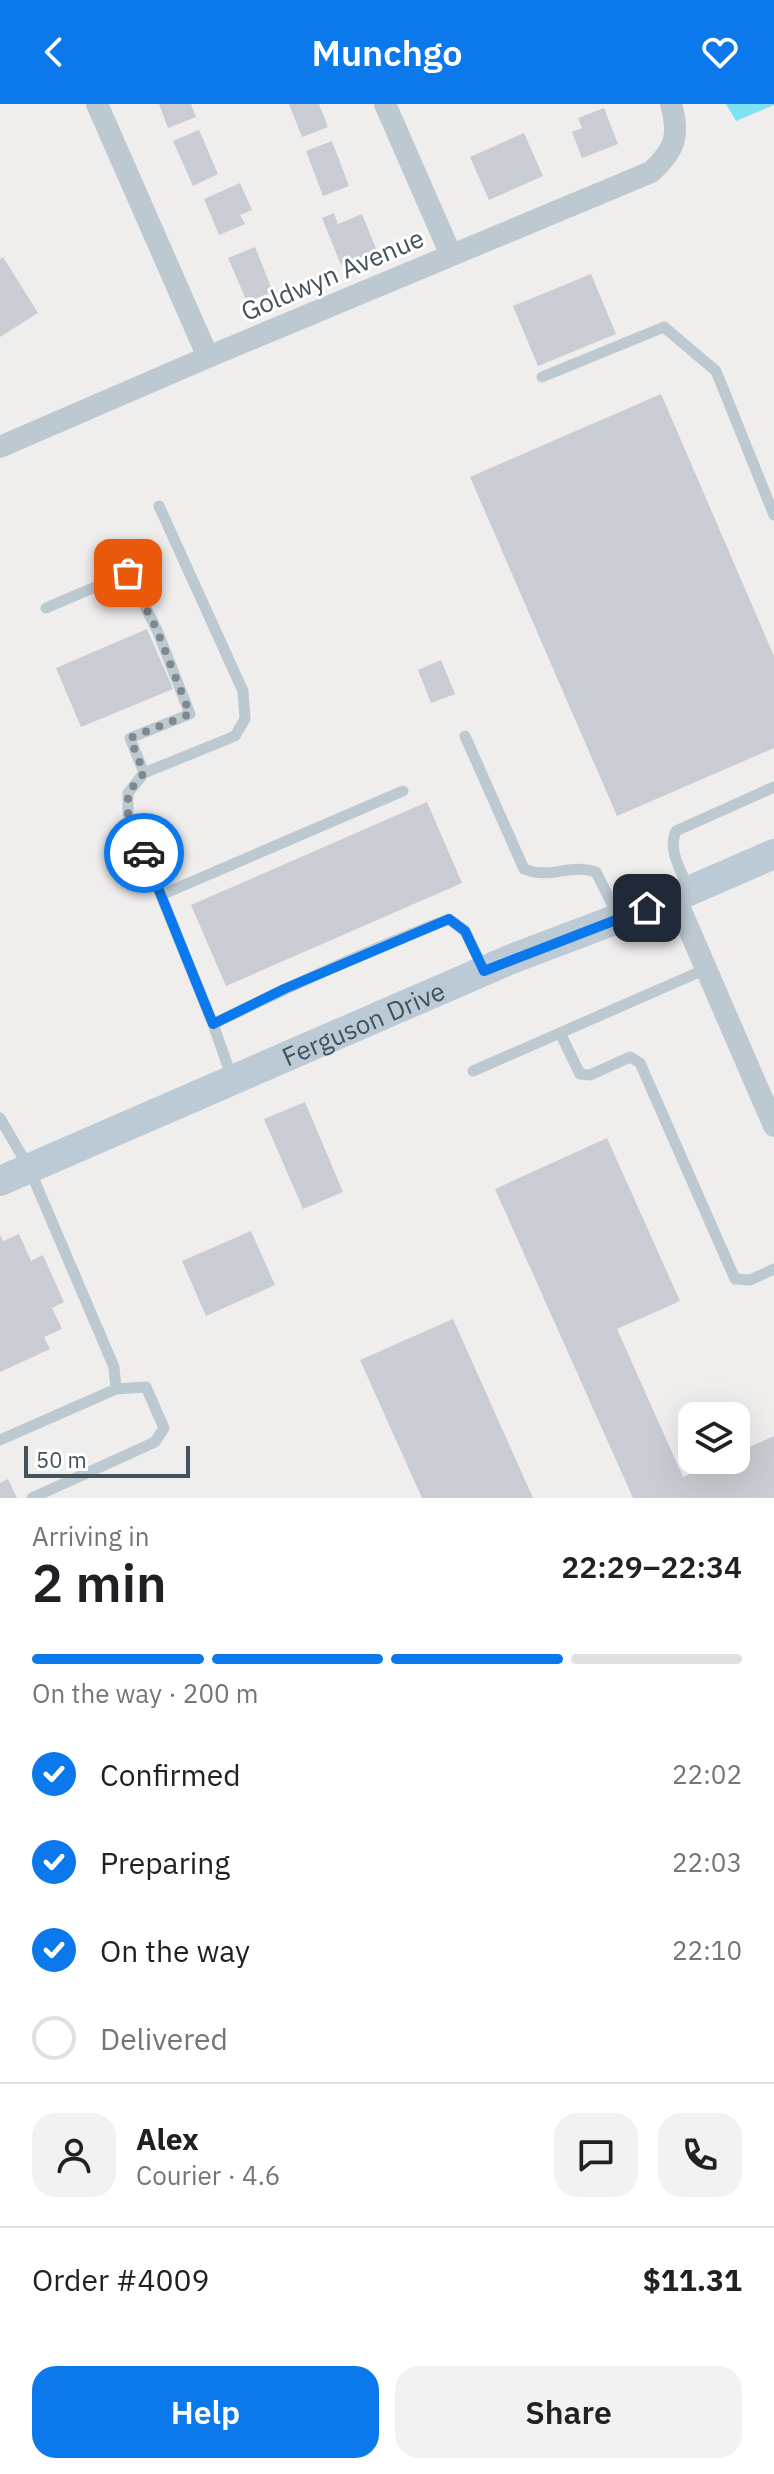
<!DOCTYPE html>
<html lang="en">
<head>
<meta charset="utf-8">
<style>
	body { margin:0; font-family:"IBM Plex Sans",sans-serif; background:#f2f2f2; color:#202124; height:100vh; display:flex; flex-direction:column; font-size:30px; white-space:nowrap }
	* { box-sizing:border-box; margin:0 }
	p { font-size:26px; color:#757577 }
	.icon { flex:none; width:44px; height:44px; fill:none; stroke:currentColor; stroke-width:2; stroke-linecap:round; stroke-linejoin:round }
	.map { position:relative; height:1394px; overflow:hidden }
	.sheet { display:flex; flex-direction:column; background:#fff; flex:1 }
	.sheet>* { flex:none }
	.buttons { position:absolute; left:678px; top:1298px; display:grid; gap:16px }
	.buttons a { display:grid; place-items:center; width:72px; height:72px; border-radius:16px; background:#fff; box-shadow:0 8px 32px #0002; font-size:40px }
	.scale { position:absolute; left:24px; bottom:20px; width:166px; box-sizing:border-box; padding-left:8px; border:4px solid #44525c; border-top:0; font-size:22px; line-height:28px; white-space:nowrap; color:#44525c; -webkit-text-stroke:6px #fff; paint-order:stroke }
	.pin { position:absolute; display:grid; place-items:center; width:68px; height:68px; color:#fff; margin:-34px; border-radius:16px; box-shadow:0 4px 12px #0006 }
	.courier { position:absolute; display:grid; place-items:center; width:80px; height:80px; margin:-40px; border:6px solid #0b79ec; border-radius:50%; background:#fff; color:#222; box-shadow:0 2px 10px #0007 }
	.head em { font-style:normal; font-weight:600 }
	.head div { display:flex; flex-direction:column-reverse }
	.head { display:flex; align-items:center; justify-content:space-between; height:136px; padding:0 32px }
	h1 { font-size:52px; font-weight:600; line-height:60px }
	.bar { display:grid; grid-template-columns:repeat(4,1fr); gap:12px 8px; align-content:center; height:96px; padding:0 32px }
	.bar i { height:10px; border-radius:6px; background:#e0e0e0 }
	.bar .selected { background:#0b79ec }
	.bar p { grid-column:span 4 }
	.line { display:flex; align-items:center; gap:20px; padding:0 32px; border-top:2px solid #e0e0e0 }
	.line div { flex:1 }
	.round { display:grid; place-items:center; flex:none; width:84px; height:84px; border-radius:24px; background:#f2f2f2 }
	ol { padding:0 32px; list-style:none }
	li { display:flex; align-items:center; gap:24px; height:88px }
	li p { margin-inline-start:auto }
	li .icon { padding:8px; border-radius:50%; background:#0b79ec; color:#fff; stroke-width:4 }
	li:last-child { color:#757577 }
	li i { width:44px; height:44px; border:4px solid #e0e0e0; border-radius:50% }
	.cta { display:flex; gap:16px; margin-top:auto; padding:16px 32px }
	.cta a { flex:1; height:92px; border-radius:24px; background:#0b79ec; color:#fff; font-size:32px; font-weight:600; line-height:92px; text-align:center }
	.cta a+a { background:#f2f2f2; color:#202124 }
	header { display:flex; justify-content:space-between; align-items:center; height:104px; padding:0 32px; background:#0b79ec; color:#fff; font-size:36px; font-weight:600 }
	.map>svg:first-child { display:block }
	.water { fill:#80e1f2 }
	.building { fill:#c9ccd2 }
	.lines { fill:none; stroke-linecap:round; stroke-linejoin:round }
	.lane { stroke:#bcc9d1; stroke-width:11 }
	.street { stroke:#bcc9d1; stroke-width:22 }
	.secondary { stroke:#bccad6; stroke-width:30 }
	.done { stroke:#80888f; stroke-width:8; stroke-dasharray:0 14.4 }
	.route { stroke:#0b79ec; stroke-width:10 }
	.labels { text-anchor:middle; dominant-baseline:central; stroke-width:6; stroke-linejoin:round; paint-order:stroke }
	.street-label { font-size:26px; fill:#44525c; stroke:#fff }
</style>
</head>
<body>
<header><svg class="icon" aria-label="back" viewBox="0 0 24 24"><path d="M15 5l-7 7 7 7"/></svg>Munchgo<svg class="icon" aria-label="heart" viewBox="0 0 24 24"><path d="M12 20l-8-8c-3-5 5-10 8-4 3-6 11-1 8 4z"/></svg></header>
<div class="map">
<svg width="774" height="1394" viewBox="0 0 774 1394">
	<rect width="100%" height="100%" fill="#f0eded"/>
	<path class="water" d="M 726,0 L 774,0 L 774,1 L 736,17 Z"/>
	<path class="building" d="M 159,0 L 191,0 L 196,13 L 168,24 Z
		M 289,0 L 319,0 L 328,23 L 302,33 Z
		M 604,4 L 618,40 L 582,54 L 572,28 L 582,24 L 578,14 Z
		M 199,26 L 218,70 L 193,82 L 173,37 Z
		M 524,29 L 543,72 L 489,96 L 470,53 Z
		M 332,37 L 349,82 L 323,92 L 306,47 Z
		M 240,79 L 252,106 L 240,111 L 245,120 L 219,131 L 204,95 Z
		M 334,109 L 338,120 L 362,110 L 377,147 L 341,161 L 322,114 Z
		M 255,143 L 273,188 L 247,198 L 228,154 Z
		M 3,153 L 38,209 L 0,233 L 0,155 Z
		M 591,170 L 616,230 L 538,262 L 513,202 Z
		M 661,290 L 774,552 L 774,644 L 617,712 L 470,373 Z
		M 147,525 L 173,585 L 81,623 L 56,564 Z
		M 441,556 L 455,590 L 431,599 L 418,566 Z
		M 427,698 L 462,779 L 226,882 L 191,801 Z
		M 305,998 L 343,1088 L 303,1105 L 264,1015 Z
		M 607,1034 L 680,1197 L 617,1225 L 683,1373 L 721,1356 L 736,1356 L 736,1349 L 774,1332 L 774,1394 L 633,1394 L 495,1085 Z
		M 251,1127 L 275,1181 L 206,1212 L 182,1157 Z
		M 19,1130 L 31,1157 L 43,1151 L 64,1198 L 52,1204 L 62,1225 L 44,1233 L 50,1245 L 0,1268 L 0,1131 L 3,1137 Z
		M 453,1215 L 533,1394 L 422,1394 L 360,1256 Z
		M 8,1375 L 17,1394 L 0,1394 L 0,1379 Z"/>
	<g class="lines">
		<path class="lane" d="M 542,273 L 664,223 L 716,267 L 774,411
			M 159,402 L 243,587 L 245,615 L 235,632 L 144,669 L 128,689 L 128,710 L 213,920
			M 46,504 L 128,469 L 157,526 L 190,610 L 130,634 L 144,669
			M 465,632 L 524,765 C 551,776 569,759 596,768 L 619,814
			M 689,786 C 682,768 667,746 676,727 L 774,683
			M 161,791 L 403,687
			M 560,929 L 580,970 L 590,971 L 630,953 L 640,959 L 735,1175 L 750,1176 L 774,1165
			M 473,967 L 706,865
			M 232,974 L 213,920 C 290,882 368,846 449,815 L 465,827 L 484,866
			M 0,1014 L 29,1064 L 114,1263 L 116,1285 L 0,1336
			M 32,1394 L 155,1338 L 164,1324 L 146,1283 L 116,1285"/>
		<path class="street" d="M 97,0 L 208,253
			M 385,0 L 451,151
			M 0,343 L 208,253 L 651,68 C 675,46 680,32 671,0
			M 675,793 L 774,1022"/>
		<path class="secondary" id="s1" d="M 0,1077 L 509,856 L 675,793 L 774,750"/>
	</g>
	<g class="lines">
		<path class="done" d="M 128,469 L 157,526 L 190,610 L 130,634 L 144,669 L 128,689 L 128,710 L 144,749"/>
		<path class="route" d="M 144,749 L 213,920 L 284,885 L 449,815 L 465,827 L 484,867 L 647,804"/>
	</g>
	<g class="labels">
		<g class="street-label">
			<text transform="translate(332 170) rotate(-23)">Goldwyn Avenue</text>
			<text stroke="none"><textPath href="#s1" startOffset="396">Ferguson Drive</textPath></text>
		</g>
	</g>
</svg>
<div class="buttons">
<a><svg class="icon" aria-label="layers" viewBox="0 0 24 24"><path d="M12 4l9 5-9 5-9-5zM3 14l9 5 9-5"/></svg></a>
</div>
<div class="scale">50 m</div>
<div class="pin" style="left:128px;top:469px;background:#ea580c"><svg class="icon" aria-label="bag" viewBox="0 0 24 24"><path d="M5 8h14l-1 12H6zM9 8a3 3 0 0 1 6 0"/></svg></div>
<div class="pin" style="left:647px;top:804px;background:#1f2937"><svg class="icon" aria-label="home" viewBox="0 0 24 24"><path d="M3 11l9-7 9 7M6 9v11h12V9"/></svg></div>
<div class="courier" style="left:144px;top:749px"><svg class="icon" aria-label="car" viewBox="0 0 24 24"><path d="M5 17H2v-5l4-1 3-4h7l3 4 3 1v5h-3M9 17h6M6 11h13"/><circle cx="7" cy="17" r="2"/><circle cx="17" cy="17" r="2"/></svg></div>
</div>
<section class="sheet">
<div class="head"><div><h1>2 min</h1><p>Arriving in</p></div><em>22:29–22:34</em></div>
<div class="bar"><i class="selected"></i><i class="selected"></i><i class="selected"></i><i></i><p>On the way · 200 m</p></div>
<ol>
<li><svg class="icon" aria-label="check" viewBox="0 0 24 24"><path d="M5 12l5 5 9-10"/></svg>Confirmed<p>22:02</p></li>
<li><svg class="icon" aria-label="check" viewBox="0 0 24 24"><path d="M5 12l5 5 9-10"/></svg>Preparing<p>22:03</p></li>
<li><svg class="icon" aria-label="check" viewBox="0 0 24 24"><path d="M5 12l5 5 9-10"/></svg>On the way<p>22:10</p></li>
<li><i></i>Delivered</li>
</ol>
<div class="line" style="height:144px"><a class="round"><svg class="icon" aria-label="person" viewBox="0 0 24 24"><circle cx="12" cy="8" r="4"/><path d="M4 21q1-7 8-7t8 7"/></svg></a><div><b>Alex</b><p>Courier · 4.6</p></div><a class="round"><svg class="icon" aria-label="chat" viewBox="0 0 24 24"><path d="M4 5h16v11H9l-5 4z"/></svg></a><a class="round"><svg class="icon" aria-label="phone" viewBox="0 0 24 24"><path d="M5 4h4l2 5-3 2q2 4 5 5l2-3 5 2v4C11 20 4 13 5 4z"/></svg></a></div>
<div class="line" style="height:104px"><div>Order #4009</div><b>$11.31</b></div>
<div class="cta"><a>Help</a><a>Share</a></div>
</section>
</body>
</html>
